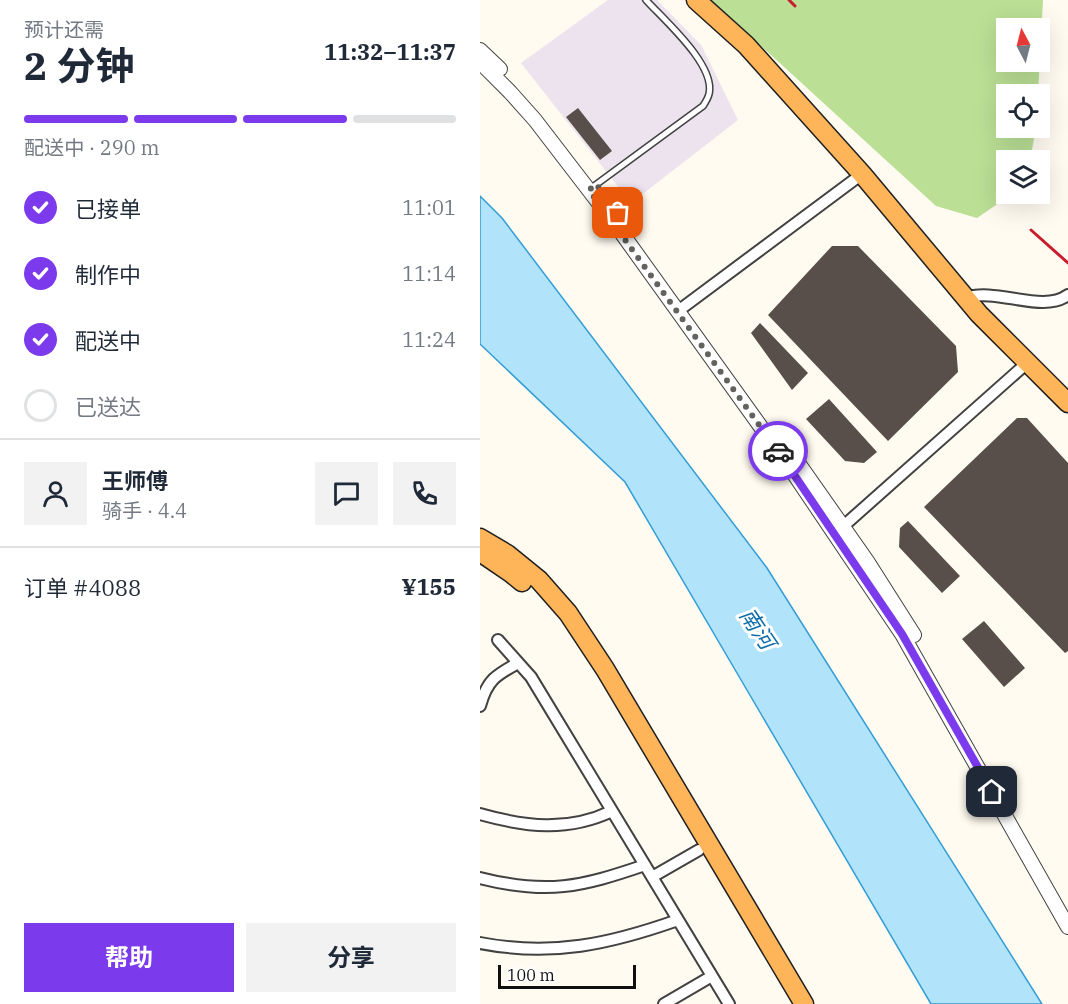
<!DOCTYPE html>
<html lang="zh">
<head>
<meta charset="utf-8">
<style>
	body { margin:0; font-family:"IBM Plex Serif","Noto Sans SC",serif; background:#f2f2f3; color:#1f2937; height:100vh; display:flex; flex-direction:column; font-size:22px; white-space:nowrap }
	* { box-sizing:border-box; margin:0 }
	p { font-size:20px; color:#747a83 }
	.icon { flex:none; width:33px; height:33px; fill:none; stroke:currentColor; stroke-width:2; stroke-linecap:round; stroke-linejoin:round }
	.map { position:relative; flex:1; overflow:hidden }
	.details { display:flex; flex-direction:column; background:#fff; width:480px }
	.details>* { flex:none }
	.needle { width:39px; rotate:353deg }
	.buttons { position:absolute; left:516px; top:18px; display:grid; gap:12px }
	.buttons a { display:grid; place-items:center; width:54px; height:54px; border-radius:0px; background:#fff; box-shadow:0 6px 24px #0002; font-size:30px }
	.scale { position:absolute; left:18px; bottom:15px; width:138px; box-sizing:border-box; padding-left:6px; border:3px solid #0f0f0f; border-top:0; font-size:16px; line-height:21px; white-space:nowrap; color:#0f0f0f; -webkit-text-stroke:4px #fff; paint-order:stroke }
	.pin { position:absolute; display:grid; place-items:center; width:51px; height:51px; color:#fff; margin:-26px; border-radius:12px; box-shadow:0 3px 9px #0006 }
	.courier { position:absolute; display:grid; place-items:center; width:60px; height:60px; margin:-30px; border:4px solid #7c3aed; border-radius:50%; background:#fff; color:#222; box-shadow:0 2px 8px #0007 }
	.overview em { font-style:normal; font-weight:700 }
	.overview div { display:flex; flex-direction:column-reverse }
	.overview { display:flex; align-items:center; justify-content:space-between; height:102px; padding:0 24px }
	h1 { font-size:39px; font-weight:700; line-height:45px }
	.bar { display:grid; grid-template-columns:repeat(4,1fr); gap:9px 6px; align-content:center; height:72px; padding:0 24px }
	.bar i { height:8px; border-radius:4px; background:#e0e1e3 }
	.bar .selected { background:#7c3aed }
	.bar p { grid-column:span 4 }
	.line { display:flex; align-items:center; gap:15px; padding:0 24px; border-top:2px solid #e0e1e3 }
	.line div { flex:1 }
	.round { display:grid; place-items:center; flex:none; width:63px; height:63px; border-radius:0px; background:#f2f2f3 }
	ol { padding:0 24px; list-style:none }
	li { display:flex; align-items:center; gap:18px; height:66px }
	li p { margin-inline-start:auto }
	li .icon { padding:6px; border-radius:50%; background:#7c3aed; color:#fff; stroke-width:4 }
	li:last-child { color:#747a83 }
	li i { width:33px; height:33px; border:3px solid #e0e1e3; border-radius:50% }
	.cta { display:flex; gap:12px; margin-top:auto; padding:12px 24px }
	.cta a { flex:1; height:69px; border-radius:0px; background:#7c3aed; color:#fff; font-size:24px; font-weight:700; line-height:69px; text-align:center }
	.cta a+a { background:#f2f2f3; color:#1f2937 }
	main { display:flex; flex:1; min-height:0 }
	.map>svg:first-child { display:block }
	.industrial { fill:#ece3ee }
	.forest { fill:#badf95; fill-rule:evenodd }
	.water { fill:#b1e3fa; stroke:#339dd6; stroke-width:1.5 }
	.building { fill:#584f4a }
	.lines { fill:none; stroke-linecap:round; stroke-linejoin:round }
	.service-casing { stroke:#424242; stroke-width:8 }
	.minor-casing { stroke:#424242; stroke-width:14 }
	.tertiary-casing { stroke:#424242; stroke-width:16 }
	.trunk-casing { stroke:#202020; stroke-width:21 }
	.service { stroke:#fff; stroke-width:5 }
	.minor { stroke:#fff; stroke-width:10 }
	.tertiary { stroke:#fff; stroke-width:14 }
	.trunk { stroke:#feb458; stroke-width:18 }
	.rail { stroke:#c91d2d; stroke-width:3 }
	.done { stroke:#63625e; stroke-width:6; stroke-dasharray:0 10.8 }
	.route { stroke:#7c3aed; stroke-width:8 }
	.labels { text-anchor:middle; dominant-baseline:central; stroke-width:6; stroke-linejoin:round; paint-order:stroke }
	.water-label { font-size:22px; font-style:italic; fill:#0f6eaa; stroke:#fff }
</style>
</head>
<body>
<main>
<section class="details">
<div class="overview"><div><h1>2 分钟</h1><p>预计还需</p></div><em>11:32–11:37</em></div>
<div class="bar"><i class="selected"></i><i class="selected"></i><i class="selected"></i><i></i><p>配送中 · 290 m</p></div>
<ol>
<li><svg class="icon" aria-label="check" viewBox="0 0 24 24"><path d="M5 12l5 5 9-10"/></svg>已接单<p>11:01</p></li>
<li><svg class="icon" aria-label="check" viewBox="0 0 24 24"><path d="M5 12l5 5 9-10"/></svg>制作中<p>11:14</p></li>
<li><svg class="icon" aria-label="check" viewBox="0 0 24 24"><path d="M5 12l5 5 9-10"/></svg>配送中<p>11:24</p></li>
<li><i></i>已送达</li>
</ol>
<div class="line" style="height:108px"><a class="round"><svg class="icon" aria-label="person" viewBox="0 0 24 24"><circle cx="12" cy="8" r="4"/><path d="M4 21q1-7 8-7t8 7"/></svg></a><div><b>王师傅</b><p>骑手 · 4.4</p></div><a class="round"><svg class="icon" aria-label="chat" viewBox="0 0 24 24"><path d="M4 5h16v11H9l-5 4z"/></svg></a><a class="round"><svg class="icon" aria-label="phone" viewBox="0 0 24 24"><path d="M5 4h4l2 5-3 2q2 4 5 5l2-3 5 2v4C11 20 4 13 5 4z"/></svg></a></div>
<div class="line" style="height:78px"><div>订单 #4088</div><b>¥155</b></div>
<div class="cta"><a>帮助</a><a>分享</a></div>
</section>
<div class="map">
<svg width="588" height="1004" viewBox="0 0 588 1004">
	<rect width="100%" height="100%" fill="#fffbf0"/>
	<path class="industrial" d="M 128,0 L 177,0 L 221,45 L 258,120 L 151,203 L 41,63 Z"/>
	<path class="forest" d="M 231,0 L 563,0 L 558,94 L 526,94 L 526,128 L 556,128 L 550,160 L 526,160 L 526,194 L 532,194 L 497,218 L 456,206 ZM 526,28 L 560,28 L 560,62 L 526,62 Z"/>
	<path class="water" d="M 0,196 L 22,218 L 287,568 L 562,1004 L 451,1004 L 145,482 L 0,344 Z"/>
	<path class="building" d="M 98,108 L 132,151 L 120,160 L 86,117 Z
		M 352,246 L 378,246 L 476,346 L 478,372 L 408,441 L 288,315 Z
		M 280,323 L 328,373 L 312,390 L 271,333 Z
		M 349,399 L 397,452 L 384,463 L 365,461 L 326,419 Z
		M 537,418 L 547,418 L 588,463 L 588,651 L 585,653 L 444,507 Z
		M 428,521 L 480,576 L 462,593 L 419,547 L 420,528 Z
		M 504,621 L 545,668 L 524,687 L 482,639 Z"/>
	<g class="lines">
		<g class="service-casing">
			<path id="service" d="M 110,189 L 223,106 C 225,103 228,98 229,94 C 236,65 184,20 166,0"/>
		</g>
		<g class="minor-casing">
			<path id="minor" d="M 485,298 C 517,287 562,314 588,295
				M 198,311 L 382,174
				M 359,530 L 547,363
				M 18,640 L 51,677 L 249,1004
				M 0,706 C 7,680 16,675 38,663
				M 0,814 C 46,827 88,832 132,811
				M 172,877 L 219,850
				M 0,878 C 67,895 101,887 165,865
				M 0,943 C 72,957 130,944 198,920
				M 184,1004 L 232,976"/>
		</g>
		<g class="tertiary-casing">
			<path id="tertiary" d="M 0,50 L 20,69
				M 0,62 L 30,92 L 55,120 L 138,228 L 304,459 L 422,634 L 588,927
				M 307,447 L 387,561 L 434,635"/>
		</g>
		<g class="trunk-casing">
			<path id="trunk" d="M 216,0 L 266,45 L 382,174 L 499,314 L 588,403
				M 0,538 L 27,554 L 59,580 L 88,613 L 125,669 L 324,1004
				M 0,552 L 31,573 L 42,582"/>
		</g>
		<use href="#service" class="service"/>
		<use href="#minor" class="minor"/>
		<use href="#tertiary" class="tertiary"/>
		<use href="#trunk" class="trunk"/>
		<path class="rail" d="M 309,0 L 315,6
			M 551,230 L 588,263"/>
	</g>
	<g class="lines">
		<path class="done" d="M 138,213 L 116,184 L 109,190 L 298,451"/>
		<path class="route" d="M 298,451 L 422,634 L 512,792"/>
	</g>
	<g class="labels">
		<g class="water-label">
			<text transform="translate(278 628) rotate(56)">南河</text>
		</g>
	</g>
</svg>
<div class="buttons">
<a><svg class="needle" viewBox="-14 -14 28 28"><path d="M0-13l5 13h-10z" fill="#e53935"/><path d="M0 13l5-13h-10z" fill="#747a83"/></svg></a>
<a><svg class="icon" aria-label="locate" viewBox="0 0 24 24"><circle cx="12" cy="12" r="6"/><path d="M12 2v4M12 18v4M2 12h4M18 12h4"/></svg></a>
<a><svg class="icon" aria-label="layers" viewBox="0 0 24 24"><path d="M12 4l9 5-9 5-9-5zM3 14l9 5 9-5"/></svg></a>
</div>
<div class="scale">100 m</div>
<div class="pin" style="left:138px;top:213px;background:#ea580c"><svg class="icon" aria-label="bag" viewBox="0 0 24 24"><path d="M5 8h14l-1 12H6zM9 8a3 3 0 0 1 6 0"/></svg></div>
<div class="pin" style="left:512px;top:792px;background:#1f2937"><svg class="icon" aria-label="home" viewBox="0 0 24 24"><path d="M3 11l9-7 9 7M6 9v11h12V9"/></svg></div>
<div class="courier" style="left:298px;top:451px"><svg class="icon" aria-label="car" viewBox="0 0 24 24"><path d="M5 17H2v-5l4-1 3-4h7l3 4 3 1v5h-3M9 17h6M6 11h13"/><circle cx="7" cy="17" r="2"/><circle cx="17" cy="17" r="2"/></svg></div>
</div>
</main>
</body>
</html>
